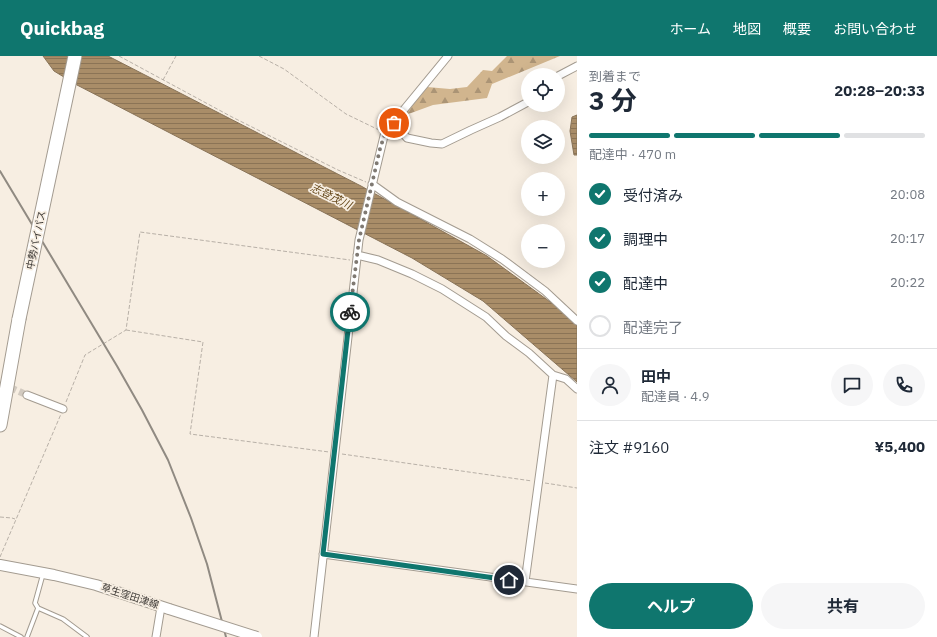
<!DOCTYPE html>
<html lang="ja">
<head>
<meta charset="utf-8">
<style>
	body { margin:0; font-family:"IBM Plex Sans","Noto Sans JP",sans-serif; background:#f6f6f7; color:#1f2937; height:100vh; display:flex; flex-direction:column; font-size:15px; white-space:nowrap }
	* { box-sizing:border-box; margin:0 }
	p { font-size:13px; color:#747a83 }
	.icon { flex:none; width:22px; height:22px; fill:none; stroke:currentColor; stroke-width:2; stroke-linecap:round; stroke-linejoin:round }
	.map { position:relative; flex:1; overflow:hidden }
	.drawer { display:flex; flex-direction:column; background:#fff; width:360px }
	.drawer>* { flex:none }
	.tools { position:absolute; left:521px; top:12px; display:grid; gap:8px }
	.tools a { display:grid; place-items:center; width:44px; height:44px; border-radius:50%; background:#fff; box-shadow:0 4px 16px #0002; font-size:20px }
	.pin { position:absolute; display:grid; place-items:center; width:34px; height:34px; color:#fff; margin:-17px; border:2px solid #fff; border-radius:50%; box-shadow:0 1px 4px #0007 }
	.courier { position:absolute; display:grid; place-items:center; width:40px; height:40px; margin:-20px; border:3px solid #0f766e; border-radius:50%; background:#fff; color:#222; box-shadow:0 1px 5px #0007 }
	.summary em { font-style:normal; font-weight:700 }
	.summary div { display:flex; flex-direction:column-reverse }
	.summary { display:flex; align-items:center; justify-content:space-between; height:68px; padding:0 12px }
	h1 { font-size:26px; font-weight:700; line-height:30px }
	.bar { display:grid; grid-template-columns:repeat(4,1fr); gap:6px 4px; align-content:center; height:48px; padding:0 12px }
	.bar i { height:5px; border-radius:3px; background:#e0e1e3 }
	.bar .on { background:#0f766e }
	.bar p { grid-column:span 4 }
	.line { display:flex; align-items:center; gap:10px; padding:0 12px; border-top:1px solid #e0e1e3 }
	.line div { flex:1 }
	.round { display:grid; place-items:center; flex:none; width:42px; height:42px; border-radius:21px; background:#f6f6f7 }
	ol { padding:0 12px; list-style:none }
	li { display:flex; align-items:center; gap:12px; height:44px }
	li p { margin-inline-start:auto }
	li .icon { padding:4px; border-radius:50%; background:#0f766e; color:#fff; stroke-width:4 }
	li:last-child { color:#747a83 }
	li i { width:22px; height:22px; border:2px solid #e0e1e3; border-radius:50% }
	.primary-button { display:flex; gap:8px; margin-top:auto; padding:8px 12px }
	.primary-button a { flex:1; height:46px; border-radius:24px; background:#0f766e; color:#fff; font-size:16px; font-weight:700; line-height:46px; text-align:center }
	.primary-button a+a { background:#f6f6f7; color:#1f2937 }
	header { display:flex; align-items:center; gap:24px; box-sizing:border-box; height:56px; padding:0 20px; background:#0f766e; color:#fff }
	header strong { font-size:19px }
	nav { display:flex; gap:22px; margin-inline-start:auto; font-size:14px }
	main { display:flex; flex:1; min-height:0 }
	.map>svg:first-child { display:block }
	.forest { fill:url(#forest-firs) }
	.water { fill:url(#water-rules); stroke:#897459 }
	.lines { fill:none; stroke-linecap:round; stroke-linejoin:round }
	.street-tunnel { stroke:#d2cac0; stroke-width:7; stroke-dasharray:7 3.5; stroke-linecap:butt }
	.lane-casing { stroke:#a39b90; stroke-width:5.5 }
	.street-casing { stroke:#a39b90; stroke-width:9 }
	.secondary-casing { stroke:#a39b90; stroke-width:12 }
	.highway-casing { stroke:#a39b90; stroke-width:15 }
	.path { stroke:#b8b0a7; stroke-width:1; stroke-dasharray:4 2; stroke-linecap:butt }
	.lane { stroke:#fff; stroke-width:3.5 }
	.street { stroke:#fff; stroke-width:7 }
	.secondary { stroke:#fff; stroke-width:10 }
	.highway { stroke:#fff; stroke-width:13 }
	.rail { stroke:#908a82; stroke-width:2 }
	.secondary-bridge-casing { stroke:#a39b90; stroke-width:12; stroke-linecap:butt }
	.highway-bridge-casing { stroke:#a39b90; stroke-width:15; stroke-linecap:butt }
	.secondary-bridge { stroke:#fff; stroke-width:10 }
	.highway-bridge { stroke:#fff; stroke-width:13 }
	.done { stroke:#7f7972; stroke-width:4; stroke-dasharray:0 7.2 }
	.route { stroke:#0f766e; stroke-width:5 }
	.labels { text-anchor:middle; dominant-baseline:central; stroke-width:3.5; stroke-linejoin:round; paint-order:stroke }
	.street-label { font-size:10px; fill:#3e3a36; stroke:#f7eee2 }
	.water-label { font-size:11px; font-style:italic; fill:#644618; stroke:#f7eee2 }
</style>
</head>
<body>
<header>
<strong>Quickbag</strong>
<nav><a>ホーム</a><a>地図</a><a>概要</a><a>お問い合わせ</a></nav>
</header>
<main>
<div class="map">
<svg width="577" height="581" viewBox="0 0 577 581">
	<defs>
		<pattern id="forest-firs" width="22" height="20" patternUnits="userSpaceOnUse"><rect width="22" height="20" fill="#d1b58e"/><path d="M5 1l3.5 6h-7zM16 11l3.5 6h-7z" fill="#ab9475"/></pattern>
		<pattern id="water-rules" width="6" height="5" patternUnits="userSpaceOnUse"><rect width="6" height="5" fill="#a98d68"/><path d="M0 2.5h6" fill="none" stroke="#8b7456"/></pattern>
	</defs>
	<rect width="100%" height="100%" fill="#f7eee2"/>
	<path class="forest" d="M 507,0 L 560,0 L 492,28 L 487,42 L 433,49 L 403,60 L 427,31 L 450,33 L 467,31 L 483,14 L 492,15 Z"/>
	<path class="water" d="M 43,0 L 108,0 L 361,130 L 487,200 L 553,248 L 577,270 L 577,326 L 483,245 L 412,202 L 77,29 L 54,15 Z
		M 577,59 L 577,99 L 574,99 L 570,75 L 572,61 Z"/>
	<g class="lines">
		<path class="street-tunnel" d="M 0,327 L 27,339"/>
		<g class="lane-casing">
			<path id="lane" d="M 38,552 L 63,563 L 87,581
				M 0,570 L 21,581
				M 27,581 L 38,552 L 35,547 L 43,518"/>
		</g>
		<g class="street-casing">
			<path id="street" d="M 558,20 L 577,10
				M 394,67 L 407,82 L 431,87 L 442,88 L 471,74 L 500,61 L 528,46
				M 372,128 L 397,146 L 470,183 L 502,203 L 545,235 L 577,265
				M 357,199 L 378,204 L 412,218 L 442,233 L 486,261 L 506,280 L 529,297 L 553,319 L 525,526
				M 553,319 L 566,323 L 577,333
				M 27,339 L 63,353
				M 323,498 L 577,533
				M 156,581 L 161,551
				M 314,581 L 359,184 L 384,80 L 397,62 L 448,0"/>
		</g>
		<g class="secondary-casing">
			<path id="secondary" d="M 0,509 L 54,519 L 96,529 L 169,553"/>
		</g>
		<g class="highway-casing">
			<path id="highway" d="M 0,369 L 19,263"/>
		</g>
		<path class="path" d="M 119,0 L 232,61 L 338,114 L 366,126
			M 259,0 L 284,13 L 346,58 L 379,74
			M 163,24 L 176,0
			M 126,274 L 203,286 L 190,378 L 329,396
			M 66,346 L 85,299 L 126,274 L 140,176 L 350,204
			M 342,398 L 532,425
			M 545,427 L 577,432
			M 0,461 L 12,462 L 15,463
			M 0,501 L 61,358"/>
		<use href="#lane" class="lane"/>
		<use href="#street" class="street"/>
		<use href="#secondary" class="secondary"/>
		<use href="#highway" class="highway"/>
		<path class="rail" d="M 0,115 L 117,310 L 142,354 L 168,404 L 191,462 L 207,508 L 226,581"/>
		<g class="secondary-bridge-casing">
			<path id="secondary-bridge" d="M 169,553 L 257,581"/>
		</g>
		<g class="highway-bridge-casing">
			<path id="highway-bridge" d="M 19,263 L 75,0"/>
		</g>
		<use href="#secondary-bridge" class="secondary-bridge"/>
		<use href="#highway-bridge" class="highway-bridge"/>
	</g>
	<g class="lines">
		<path class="done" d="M 350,256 L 359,184 L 380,93 L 384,80 L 394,67"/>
		<path class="route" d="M 350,256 L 323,498 L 509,524"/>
	</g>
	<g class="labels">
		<g class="street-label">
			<text transform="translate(36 184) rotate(-78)">中勢バイパス</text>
			<text transform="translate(130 540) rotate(18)">草生窪田津線</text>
		</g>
		<g class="water-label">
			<text transform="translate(331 140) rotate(26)">志登茂川</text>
		</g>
	</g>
</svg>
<div class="tools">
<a><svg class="icon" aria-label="locate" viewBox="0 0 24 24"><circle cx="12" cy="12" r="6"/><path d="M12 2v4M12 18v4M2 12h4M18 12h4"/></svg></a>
<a><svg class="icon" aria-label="layers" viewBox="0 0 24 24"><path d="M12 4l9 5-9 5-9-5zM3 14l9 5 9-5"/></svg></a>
<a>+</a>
<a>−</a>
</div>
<div class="pin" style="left:394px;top:67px;background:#ea580c"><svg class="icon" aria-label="bag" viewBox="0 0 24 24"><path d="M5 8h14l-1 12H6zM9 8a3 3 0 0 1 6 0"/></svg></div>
<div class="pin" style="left:509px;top:524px;background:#1f2937"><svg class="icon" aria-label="home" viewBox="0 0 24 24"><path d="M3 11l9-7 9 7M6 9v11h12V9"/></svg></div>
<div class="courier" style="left:350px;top:256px"><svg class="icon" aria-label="bike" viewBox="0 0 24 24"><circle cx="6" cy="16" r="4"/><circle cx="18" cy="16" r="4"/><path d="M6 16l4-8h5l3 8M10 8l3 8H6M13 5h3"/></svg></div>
</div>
<section class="drawer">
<div class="summary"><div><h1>3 分</h1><p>到着まで</p></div><em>20:28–20:33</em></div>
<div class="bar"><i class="on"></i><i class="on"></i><i class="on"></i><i></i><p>配達中 · 470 m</p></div>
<ol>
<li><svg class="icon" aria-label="check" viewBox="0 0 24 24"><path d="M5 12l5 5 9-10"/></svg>受付済み<p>20:08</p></li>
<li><svg class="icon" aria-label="check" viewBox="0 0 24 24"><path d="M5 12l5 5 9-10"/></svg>調理中<p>20:17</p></li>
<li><svg class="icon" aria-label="check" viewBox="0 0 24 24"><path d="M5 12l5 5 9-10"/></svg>配達中<p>20:22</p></li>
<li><i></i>配達完了</li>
</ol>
<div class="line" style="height:72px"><a class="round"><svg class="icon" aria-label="person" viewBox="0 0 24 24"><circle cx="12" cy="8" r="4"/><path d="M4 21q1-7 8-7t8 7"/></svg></a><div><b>田中</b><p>配達員 · 4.9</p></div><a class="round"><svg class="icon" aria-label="chat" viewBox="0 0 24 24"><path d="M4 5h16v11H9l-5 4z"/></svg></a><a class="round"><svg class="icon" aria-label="phone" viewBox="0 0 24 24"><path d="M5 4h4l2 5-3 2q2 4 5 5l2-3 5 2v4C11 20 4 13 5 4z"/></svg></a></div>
<div class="line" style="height:52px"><div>注文 #9160</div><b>¥5,400</b></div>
<div class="primary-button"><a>ヘルプ</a><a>共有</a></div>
</section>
</main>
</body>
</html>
